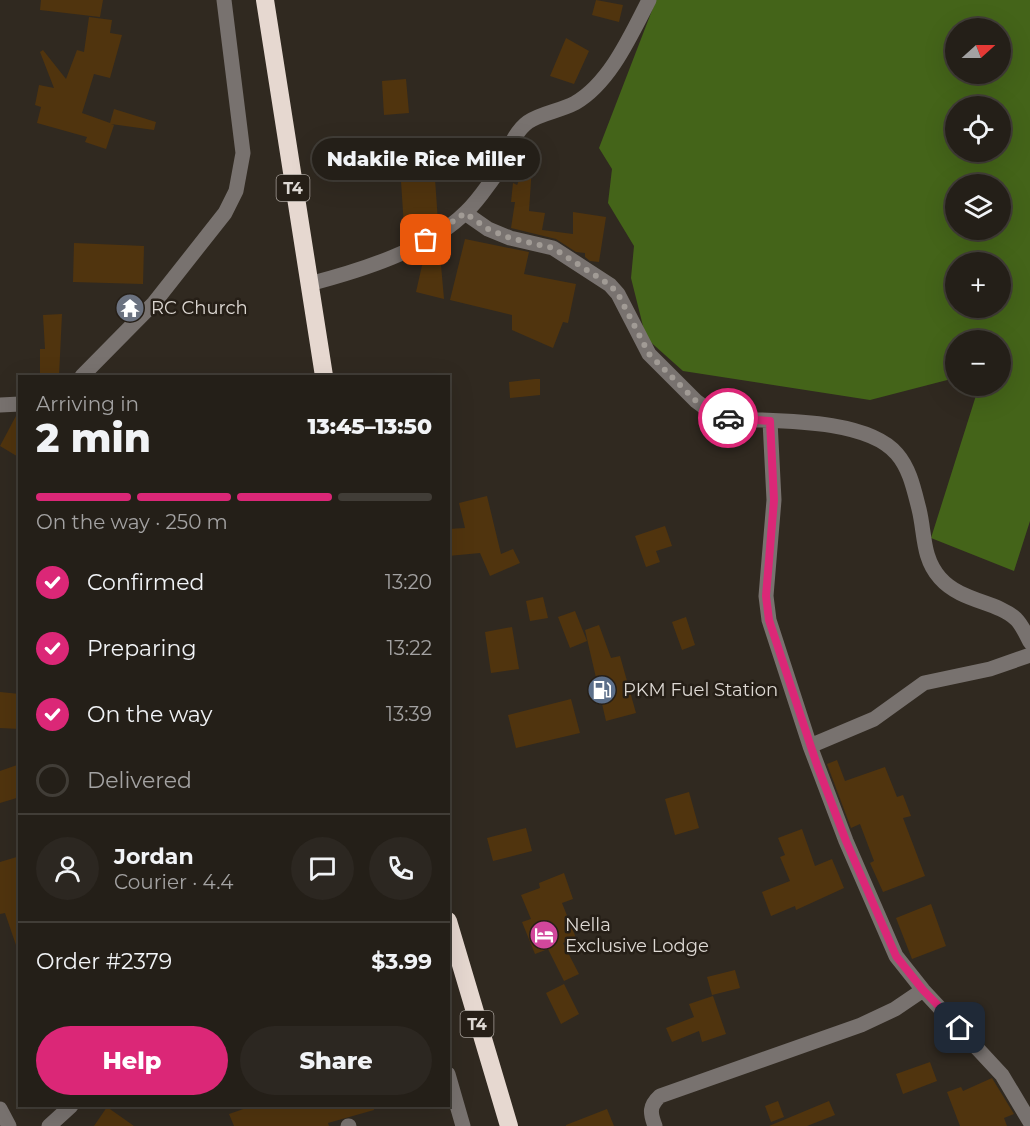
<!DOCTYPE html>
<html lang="en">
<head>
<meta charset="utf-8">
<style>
	body { margin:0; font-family:Montserrat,sans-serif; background:#2c2721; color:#f1f3f6; height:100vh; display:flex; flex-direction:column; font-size:22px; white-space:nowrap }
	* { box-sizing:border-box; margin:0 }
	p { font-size:20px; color:#a3a2a2 }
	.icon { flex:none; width:33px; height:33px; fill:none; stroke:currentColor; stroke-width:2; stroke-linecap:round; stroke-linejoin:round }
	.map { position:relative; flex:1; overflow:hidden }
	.sheet { position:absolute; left:18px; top:375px; width:432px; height:732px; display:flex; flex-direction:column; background:#241f18; border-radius:0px; box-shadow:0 6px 24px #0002,0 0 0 2px #413d37 }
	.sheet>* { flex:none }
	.needle { width:39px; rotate:69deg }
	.buttons { position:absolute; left:945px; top:18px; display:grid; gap:12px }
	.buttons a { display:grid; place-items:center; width:66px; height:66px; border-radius:50%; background:#241f18; box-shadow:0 6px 24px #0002,0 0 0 2px #413d37; font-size:30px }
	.pin { position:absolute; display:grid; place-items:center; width:51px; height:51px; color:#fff; margin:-26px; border-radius:12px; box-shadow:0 3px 9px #0006 }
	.courier { position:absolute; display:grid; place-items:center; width:60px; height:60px; margin:-30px; border:4px solid #db2777; border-radius:50%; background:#fff; color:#222; box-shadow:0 2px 8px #0007 }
	.bubble { position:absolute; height:42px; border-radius:21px; background:#241f18; box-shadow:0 6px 24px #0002,0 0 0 2px #413d37; font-size:20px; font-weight:800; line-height:42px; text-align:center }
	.overview em { font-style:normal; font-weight:800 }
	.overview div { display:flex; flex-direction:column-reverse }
	.overview { display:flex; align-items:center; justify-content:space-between; height:102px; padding:0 18px }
	h1 { font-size:39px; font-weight:800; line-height:45px }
	.bar { display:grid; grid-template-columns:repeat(4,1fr); gap:9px 6px; align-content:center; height:72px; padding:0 18px }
	.bar i { height:8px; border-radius:4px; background:#413d37 }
	.bar .active { background:#db2777 }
	.bar p { grid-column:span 4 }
	.line { display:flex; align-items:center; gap:15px; padding:0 18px; border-top:2px solid #413d37 }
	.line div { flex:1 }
	.round { display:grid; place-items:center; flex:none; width:63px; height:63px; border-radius:32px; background:#2c2721 }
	ol { padding:0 18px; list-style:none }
	li { display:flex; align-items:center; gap:18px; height:66px }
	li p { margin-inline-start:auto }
	li .icon { padding:6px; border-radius:50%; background:#db2777; color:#fff; stroke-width:4 }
	li:last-child { color:#a3a2a2 }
	li i { width:33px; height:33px; border:3px solid #413d37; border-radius:50% }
	.cta { display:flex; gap:12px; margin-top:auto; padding:12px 18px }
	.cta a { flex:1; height:69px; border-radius:36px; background:#db2777; color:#fff; font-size:24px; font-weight:800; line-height:69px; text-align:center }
	.cta a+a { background:#2c2721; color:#f1f3f6 }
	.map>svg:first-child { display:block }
	.forest { fill:#446419; fill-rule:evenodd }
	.building { fill:#50340e }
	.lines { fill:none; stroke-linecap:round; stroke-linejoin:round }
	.minor { stroke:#78726f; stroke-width:15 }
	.highway { stroke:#e6d8d0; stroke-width:18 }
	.done { stroke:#a19b95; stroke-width:6; stroke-dasharray:0 10.8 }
	.route { stroke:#db2777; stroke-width:8 }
	.labels { text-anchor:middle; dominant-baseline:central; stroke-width:5; stroke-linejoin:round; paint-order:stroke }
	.shield { fill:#261f17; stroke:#a7a19b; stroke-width:1.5 }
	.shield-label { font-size:16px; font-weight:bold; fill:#ded9d4 }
	.poi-label { font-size:18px; fill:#ded9d4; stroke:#261f17; text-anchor:start }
</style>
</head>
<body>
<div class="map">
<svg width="1030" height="1126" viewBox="0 0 1030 1126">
	<rect width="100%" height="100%" fill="#302920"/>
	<path class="forest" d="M 656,0 L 1030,0 L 1030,521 L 1014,571 L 931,538 L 979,386 L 1000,386 L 1000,340 L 956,340 L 955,378 L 870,400 L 683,371 L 646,338 L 631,278 L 634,246 L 608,203 L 612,169 L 599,148 ZM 956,28 L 1000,28 L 1000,74 L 956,74 ZM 956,106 L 1000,106 L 1000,152 L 956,152 ZM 956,184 L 1000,184 L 1000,230 L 956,230 ZM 956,262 L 1000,262 L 1000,308 L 956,308 Z"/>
	<path class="building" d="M 41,0 L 103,0 L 100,17 L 40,10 Z
		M 596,0 L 623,5 L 619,22 L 592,15 Z
		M 89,17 L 112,20 L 110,33 L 122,35 L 110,78 L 94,74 L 82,113 L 110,123 L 114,109 L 156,122 L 154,130 L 111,124 L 114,125 L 106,149 L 85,142 L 87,137 L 37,123 L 41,107 L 35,105 L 39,85 L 54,88 L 40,52 L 43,50 L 66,79 L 77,50 L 84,52 Z
		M 566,38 L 589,51 L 574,84 L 550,76 Z
		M 406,79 L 409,113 L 384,115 L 382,81 Z
		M 533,151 L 529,211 L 545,213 L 542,230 L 573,234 L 573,212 L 606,217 L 599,262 L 590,261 L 585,257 L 585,253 L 576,252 L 556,239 L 511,228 L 515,202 L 511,202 L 513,183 L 517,185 Z
		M 434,164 L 438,222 L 433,225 L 404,227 L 400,166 Z
		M 465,239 L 529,252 L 524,274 L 576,284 L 568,323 L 563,322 L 553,348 L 512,330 L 512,315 L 450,300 Z
		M 74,243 L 144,246 L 143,284 L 73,282 Z
		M 423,261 L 441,265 L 444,299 L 416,292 Z
		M 62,314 L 59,376 L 40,376 L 40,349 L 45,349 L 43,315 Z
		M 535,379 L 540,379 L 540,395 L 510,398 L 509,382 Z
		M 17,414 L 20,414 L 20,458 L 0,446 Z
		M 487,496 L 501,554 L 513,549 L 520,563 L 490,576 L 480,553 L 448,556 L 448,529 L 465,528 L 459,503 Z
		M 665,526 L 672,546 L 656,551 L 660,562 L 646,567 L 635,536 Z
		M 543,597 L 548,618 L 530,621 L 526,601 Z
		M 575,611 L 587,641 L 570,648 L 558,617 Z
		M 686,617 L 695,645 L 682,650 L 672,622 Z
		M 599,625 L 611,658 L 620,656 L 636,713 L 606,721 L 585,630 Z
		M 512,627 L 519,669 L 491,673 L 485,632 Z
		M 0,692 L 20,694 L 20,729 L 0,728 Z
		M 571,699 L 580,733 L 516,748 L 508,715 Z
		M 837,760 L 845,781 L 885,767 L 897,797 L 903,795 L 911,816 L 903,818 L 925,876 L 883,892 L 870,863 L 874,861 L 860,824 L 851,828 L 827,764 Z
		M 20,764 L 20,797 L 0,803 L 0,771 Z
		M 689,792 L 699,828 L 675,835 L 665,799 Z
		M 526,828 L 532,851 L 493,861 L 487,838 Z
		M 802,829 L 815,866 L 832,859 L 844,888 L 796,910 L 795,906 L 771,916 L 762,892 L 790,881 L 780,857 L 785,855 L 778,838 Z
		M 20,856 L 20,948 L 17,948 L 5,913 L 0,914 L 0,862 Z
		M 564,873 L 573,899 L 562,903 L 576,938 L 563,943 L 579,974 L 564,981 L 548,949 L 535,954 L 522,922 L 531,919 L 521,895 L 540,888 L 539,883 Z
		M 931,904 L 946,946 L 912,959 L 896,918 Z
		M 735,970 L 740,988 L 712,995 L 707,977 Z
		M 564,984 L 579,1014 L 561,1024 L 546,993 Z
		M 713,996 L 726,1034 L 702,1042 L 699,1031 L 672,1042 L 666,1028 L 694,1017 L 689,1004 Z
		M 930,1062 L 937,1081 L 903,1094 L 896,1074 Z
		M 992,1078 L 1014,1114 L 1004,1118 L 1007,1126 L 960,1126 L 947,1092 L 961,1087 L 963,1091 Z
		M 778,1101 L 784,1117 L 771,1122 L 765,1106 Z
		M 829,1101 L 835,1115 L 807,1126 L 769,1126 Z
		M 252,1106 L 373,1106 L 374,1110 L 328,1123 L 329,1126 L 234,1126 L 229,1114 Z
		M 107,1107 L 134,1126 L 94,1126 Z
		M 607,1109 L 614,1126 L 566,1126 L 566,1125 Z"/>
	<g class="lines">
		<path class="minor" d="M 465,213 L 488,229 L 510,238 L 553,248 L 610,285 L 618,294 L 649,354 L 696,401 L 715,415 L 731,419 C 775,421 867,418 897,454 C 910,469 914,490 919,509 C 925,533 922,558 940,578 C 961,602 997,601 1016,619 C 1022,625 1026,634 1030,642
			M 309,284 C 359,271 428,250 466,212 C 476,203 484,191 492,180 C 506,163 510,135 528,122 C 541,113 560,111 575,103 C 610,83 631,35 649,0
			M 82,376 L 154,303 L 225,213 L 236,191 L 243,153 L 224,0
			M 0,405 L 20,404
			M 770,421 L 774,500 L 766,596 L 769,620 L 810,746 L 846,841 L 896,956 L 923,990 L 1002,1075 L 1030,1122
			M 810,746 L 874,719 L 924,683 L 990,669 L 1030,655
			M 448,1074 L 463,1126
			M 0,1109 L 9,1126
			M 49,1126 L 71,1106
			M 348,1126 L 349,1126
			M 655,1126 C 650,1113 649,1106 660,1096 L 861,1025 L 895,1009 L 923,990"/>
		<path class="highway" d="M 265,0 L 324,376
			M 448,921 L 509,1126"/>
	</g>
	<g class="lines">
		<path class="done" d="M 426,240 L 465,213 L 488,229 L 510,238 L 553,248 L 610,285 L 618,294 L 649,354 L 696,401 L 715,415 L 728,418"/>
		<path class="route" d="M 728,418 L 770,421 L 774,500 L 766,596 L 769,620 L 817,765 L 846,841 L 896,956 L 923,990 L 960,1028"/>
	</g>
	<defs>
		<g id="temple-disc" transform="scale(1.5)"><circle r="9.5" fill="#6b7280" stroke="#261f17"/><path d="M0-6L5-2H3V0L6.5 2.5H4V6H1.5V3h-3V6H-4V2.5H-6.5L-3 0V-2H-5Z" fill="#fff"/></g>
		<g id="fuel-disc" transform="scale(1.5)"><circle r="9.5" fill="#5c6f8a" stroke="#261f17"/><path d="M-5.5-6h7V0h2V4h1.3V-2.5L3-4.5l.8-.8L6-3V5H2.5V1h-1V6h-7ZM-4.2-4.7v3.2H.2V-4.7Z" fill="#fff"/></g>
		<g id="hotel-disc" transform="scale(1.5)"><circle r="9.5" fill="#d1479c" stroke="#261f17"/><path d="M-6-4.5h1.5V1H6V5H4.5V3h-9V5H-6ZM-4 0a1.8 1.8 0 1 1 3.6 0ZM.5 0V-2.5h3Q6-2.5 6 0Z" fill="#fff"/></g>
	</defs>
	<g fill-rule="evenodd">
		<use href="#temple-disc" x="130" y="308"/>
		<use href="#fuel-disc" x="602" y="690"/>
		<use href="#hotel-disc" x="544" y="935"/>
	</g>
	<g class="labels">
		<g class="shield">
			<rect x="276.5" y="175" width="33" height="26" rx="4.5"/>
			<rect x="460.5" y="1011" width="33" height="26" rx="4.5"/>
		</g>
		<g class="shield-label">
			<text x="293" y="188">T4</text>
			<text x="477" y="1024">T4</text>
		</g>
		<g class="poi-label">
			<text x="151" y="308">RC Church</text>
			<text x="623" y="690">PKM Fuel Station</text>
			<text x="565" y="925">Nella<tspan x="565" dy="21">Exclusive Lodge</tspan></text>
		</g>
	</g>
</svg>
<div class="buttons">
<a><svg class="needle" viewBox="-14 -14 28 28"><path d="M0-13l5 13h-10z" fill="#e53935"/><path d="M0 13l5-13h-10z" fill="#a3a2a2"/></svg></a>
<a><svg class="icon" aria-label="locate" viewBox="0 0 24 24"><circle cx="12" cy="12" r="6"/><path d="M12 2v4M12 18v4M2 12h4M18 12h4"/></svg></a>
<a><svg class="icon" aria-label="layers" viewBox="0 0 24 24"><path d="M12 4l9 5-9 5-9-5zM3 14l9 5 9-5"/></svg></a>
<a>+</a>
<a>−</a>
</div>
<div class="pin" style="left:426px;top:240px;background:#ea580c"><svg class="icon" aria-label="bag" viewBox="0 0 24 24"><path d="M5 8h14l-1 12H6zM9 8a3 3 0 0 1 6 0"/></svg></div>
<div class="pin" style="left:960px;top:1028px;background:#1f2937"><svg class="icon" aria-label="home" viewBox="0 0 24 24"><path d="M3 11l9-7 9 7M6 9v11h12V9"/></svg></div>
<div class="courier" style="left:728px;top:418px"><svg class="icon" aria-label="car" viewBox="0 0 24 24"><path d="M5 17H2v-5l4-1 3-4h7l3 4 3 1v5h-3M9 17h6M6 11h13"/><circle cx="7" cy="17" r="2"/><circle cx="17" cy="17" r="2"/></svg></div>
<div class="bubble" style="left:312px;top:138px;width:228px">Ndakile Rice Miller</div>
<section class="sheet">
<div class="overview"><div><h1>2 min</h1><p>Arriving in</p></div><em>13:45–13:50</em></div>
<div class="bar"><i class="active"></i><i class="active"></i><i class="active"></i><i></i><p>On the way · 250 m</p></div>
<ol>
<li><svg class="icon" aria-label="check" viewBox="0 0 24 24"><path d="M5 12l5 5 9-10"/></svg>Confirmed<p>13:20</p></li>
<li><svg class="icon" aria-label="check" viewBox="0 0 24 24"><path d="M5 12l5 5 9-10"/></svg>Preparing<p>13:22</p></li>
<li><svg class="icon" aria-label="check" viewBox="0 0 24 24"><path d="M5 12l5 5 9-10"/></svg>On the way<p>13:39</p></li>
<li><i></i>Delivered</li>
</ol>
<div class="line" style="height:108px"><a class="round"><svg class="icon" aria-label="person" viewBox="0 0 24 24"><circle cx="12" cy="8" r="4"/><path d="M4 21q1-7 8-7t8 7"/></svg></a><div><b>Jordan</b><p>Courier · 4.4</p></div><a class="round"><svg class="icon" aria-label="chat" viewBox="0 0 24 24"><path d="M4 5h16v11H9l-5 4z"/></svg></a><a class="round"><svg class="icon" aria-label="phone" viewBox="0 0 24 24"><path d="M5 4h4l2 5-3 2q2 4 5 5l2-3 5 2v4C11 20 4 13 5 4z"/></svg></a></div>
<div class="line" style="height:78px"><div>Order #2379</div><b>$3.99</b></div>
<div class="cta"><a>Help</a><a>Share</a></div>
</section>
</div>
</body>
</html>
